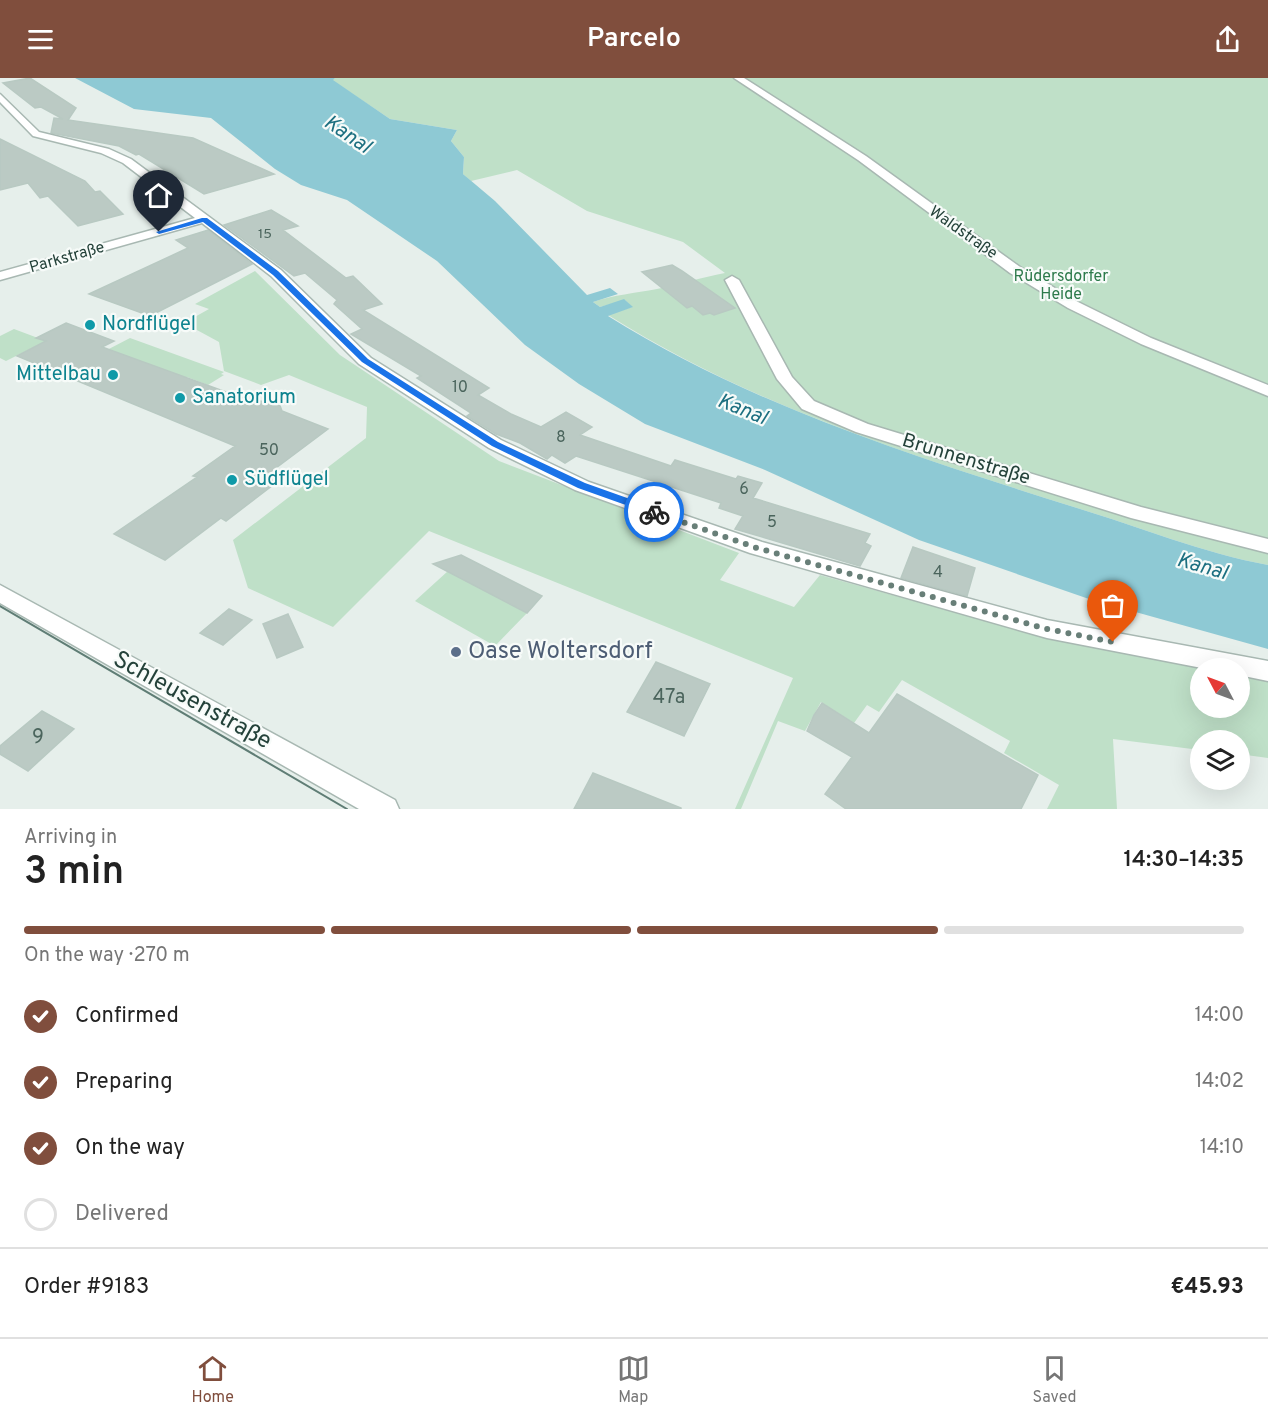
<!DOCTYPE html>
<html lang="en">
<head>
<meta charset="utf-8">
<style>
	body { margin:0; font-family:Overpass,sans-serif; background:#f6f6f6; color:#222; height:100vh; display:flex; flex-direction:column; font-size:22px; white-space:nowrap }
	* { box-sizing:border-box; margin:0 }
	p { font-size:20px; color:#767676 }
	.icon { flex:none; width:33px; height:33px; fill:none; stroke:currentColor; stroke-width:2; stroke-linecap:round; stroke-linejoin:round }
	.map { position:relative; height:731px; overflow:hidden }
	.panel { display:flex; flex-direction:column; background:#fff; flex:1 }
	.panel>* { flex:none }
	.needle { width:39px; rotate:311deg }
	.controls { position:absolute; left:1190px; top:580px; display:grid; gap:12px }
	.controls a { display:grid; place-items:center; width:60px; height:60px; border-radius:50%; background:#fff; box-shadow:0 6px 24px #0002; font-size:30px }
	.pin { position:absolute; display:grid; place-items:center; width:51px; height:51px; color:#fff; margin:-62px -26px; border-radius:50% 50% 50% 0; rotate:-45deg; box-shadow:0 0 6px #0007 }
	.pin .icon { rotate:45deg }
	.courier { position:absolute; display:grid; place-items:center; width:60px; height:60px; margin:-30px; border:4px solid #1a73e8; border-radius:50%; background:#fff; color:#222; box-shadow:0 2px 8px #0007 }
	.summary em { font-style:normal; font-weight:600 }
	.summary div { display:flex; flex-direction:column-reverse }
	.summary { display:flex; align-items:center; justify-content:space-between; height:102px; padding:0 24px }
	h1 { font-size:39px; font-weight:600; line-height:45px }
	.bar { display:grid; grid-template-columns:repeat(4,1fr); gap:9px 6px; align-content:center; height:72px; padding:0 24px }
	.bar i { height:8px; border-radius:4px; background:#e0e0e0 }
	.bar .selected { background:#804e3d }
	.bar p { grid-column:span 4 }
	.line { display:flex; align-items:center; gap:15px; padding:0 24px; border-top:2px solid #e0e0e0 }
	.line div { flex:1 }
	ol { padding:0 24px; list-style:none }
	li { display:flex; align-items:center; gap:18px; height:66px }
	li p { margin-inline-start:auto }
	li .icon { padding:6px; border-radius:50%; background:#804e3d; color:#fff; stroke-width:4 }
	li:last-child { color:#767676 }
	li i { width:33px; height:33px; border:3px solid #e0e0e0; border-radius:50% }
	header { display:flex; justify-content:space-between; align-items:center; height:78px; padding:0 24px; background:#804e3d; color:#fff; font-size:27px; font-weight:600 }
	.menu { display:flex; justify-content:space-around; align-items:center; height:84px; border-top:2px solid #e0e0e0; background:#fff; font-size:16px; color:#767676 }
	.menu a { display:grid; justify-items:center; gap:3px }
	.menu .selected { color:#804e3d }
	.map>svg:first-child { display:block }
	.green { fill:#bfe0c8 }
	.water { fill:#8ec9d4 }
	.building { fill:#bbcac4; stroke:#b8c9c2; stroke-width:1.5 }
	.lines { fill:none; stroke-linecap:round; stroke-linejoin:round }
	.minor-casing { stroke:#a8b8b2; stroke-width:3 }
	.tertiary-casing { stroke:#a8b8b2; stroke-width:3 }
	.minor { fill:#fff; fill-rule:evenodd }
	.tertiary { fill:#fff; fill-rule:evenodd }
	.tram { stroke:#5f7d75; stroke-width:2 }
	.route { fill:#1a73e8 }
	.done { stroke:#687f78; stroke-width:6; stroke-dasharray:0 10.8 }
	.culture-dot { fill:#0f9aa8; stroke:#f7fbf9; stroke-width:2 }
	.service-dot { fill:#5c6f8a; stroke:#f7fbf9; stroke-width:2 }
	.labels { text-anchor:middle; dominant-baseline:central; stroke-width:4.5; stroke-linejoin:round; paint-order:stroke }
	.far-number-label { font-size:14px; fill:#4a645c }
	.far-street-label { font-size:16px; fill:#24423a; stroke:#f7fbf9 }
	.far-park-label { font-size:16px; fill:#2d7a4b; stroke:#f7fbf9 }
	.number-label { font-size:16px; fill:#4a645c }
	.culture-label { font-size:20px; fill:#0d838f; stroke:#f7fbf9; text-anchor:start }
	.street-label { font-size:20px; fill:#24423a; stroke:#f7fbf9 }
	.near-number-label { font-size:20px; fill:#4a645c }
	.water-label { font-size:21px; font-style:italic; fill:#1c6f80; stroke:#f7fbf9 }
	.near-service-label { font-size:24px; fill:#4e5e75; stroke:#f7fbf9; text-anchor:start }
	.near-street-label { font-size:24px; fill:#24423a; stroke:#f7fbf9 }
</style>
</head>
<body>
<header><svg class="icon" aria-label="menu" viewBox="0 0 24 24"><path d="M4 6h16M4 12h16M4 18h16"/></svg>Parcelo<svg class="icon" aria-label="share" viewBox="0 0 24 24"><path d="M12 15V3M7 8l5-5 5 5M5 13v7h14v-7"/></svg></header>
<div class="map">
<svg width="1268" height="731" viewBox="0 0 1268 731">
	<rect width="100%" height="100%" fill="#e6efeb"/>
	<path class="green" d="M 335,0 L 1268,0 L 1268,487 C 1203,475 1140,449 1077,430 C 915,379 752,328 608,237 L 632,229 L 625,222 L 600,229 L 593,224 C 614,217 635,215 657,211 C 679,207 702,199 725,195 L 683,164 L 587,133 L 517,92 L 471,103 L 463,96 L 464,79 L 451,63 L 457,52 L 390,41 L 332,2 Z
		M 255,193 L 340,277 L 499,383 L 739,475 L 720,502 L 794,529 L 820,497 L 1051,561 L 1126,571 L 1221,591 L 1200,591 L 1200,630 L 1239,630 L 1239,595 L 1268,601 L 1268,680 L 1239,676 L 1239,663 L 1200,663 L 1200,672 L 1113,661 L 1117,731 L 1047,731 L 1059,707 L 1004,675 L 1010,663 L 902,602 L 879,634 L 867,627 L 854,645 L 821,624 L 805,653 L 778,643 L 741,731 L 735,731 L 793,600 L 429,453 L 333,549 L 248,510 L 233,462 L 366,360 L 367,329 L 289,297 L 261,307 L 224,293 L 219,264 L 184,245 L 209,231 L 195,226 Z
		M 14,251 L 46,263 L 6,283 L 0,280 L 0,258 Z
		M 130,260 L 224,294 L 221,296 L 224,297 L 208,307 L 187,299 L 180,303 L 105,273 Z
		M 448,493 L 527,535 L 495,568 L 415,523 Z"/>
	<path class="water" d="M 75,0 L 335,0 L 333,2 L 390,41 L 457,52 L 451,63 L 464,79 L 463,96 L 495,123 L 587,217 L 610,210 L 618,216 L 593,224 L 600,229 L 624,221 L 633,229 L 608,238 C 752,328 916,379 1077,430 C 1140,449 1203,475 1268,487 L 1268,571 L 1089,521 L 919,462 L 765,392 L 645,346 L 579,306 L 525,267 L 437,183 L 347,122 L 301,107 L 275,91 L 211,40 L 134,31 Z"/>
	<path class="building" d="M 30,0 L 76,30 L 68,42 L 193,60 L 274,96 L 204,116 L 139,76 L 136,77 L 119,68 L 51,55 L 54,40 L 63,41 L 41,29 L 35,30 L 3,5 Z
		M 0,61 L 85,103 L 95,114 L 100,113 L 123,136 L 78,148 L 48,118 L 40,120 L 28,105 L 0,112 Z
		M 271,132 L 298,148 L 283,152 L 346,200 L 353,198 L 382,226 L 363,232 L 489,310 L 478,317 L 511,336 L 541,349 L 566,334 L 592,349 L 580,357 L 671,388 L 675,382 L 736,401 L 738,398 L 762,405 L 753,420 L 870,456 L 865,465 L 871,468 L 860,488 L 735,451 L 743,438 L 719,430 L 721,425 L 576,378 L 565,385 L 552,377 L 547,381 L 520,365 L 496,356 L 467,338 L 471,335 L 417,300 L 421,298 L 351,256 L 362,251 L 334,226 L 337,222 L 305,195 L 294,198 L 224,147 Z
		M 208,152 L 252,186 L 150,238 L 89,216 L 188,170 L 176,162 Z
		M 672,187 L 682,193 L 735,230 L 714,237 L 710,235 L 703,237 L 692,228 L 687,230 L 642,194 Z
		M 66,245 L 114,263 L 102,269 L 248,322 L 279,325 L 282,333 L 328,351 L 264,399 L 277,404 L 226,443 L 221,440 L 165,482 L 114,456 L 197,399 L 193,398 L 235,368 L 17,278 L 46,263 L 36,260 Z
		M 913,469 L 975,490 L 967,518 L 901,500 Z
		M 461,477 L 542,518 L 527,535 L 433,486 Z
		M 229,531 L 252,542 L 223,567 L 200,555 Z
		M 288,536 L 303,569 L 277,580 L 263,546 Z
		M 656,584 L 710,606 L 684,658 L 627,634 Z
		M 897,616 L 1038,697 L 1021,731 L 846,731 L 825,716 L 852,679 L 807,653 L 814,637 L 822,625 L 869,655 Z
		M 42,633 L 74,651 L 28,693 L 0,676 L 0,668 Z
		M 593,695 L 681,730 L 681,731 L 574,731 Z"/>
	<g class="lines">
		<g class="minor-casing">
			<path id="minor" d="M 0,16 L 39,54 L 109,71 L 131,81 L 281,192 L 371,280 L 501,362 L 589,404 L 762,464 L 1047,542 L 1268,583 L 1268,603 L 1239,597 L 1239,591 L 1207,591 L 1047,560 L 750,475 L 575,412 L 489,370 L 359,286 L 271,198 L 202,145 L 0,202 L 0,194 L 195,140 L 123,85 L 101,75 L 33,58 L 0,24 Z
				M 732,198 L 739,202 L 792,299 L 814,323 L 868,346 L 1141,429 L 1268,461 L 1268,475 L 1131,440 L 856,354 L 802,331 L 777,301 L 725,202 Z"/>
		</g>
		<g class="tertiary-casing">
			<path id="tertiary" d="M 734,0 L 744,0 L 866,78 L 1020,189 L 1078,224 L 1151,260 L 1268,307 L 1268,318 L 1141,266 L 1068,230 L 1010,195 L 858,82 Z
				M 0,507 L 395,722 L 399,731 L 359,731 L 0,525 Z"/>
		</g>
		<use href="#minor" class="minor"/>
		<use href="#tertiary" class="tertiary"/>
		<path class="tram" d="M 0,528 L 347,731"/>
	</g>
	<path class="route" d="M 202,140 L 207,140 L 278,193 L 368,281 L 498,364 L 585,405 L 658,431 L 658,436 L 651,436 L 578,410 L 492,368 L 362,284 L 273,197 L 203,144 L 159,156 L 156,154 Z"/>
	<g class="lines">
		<path class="done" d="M 654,434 L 757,470 L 1047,551 L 1113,564"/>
	</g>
	<g class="culture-dot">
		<circle cx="90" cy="247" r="6"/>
		<circle cx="113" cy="297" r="6"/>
		<circle cx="180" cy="320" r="6"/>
		<circle cx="232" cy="402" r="6"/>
	</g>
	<circle class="service-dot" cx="456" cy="574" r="6"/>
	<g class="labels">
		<g class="far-number-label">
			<text x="265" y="156">15</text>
		</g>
		<g class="far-street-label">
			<text transform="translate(963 155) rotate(35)">Waldstraße</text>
			<text transform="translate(67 180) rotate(-16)">Parkstraße</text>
		</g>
		<g class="far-park-label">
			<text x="1061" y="199">Rüdersdorfer<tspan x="1061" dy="18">Heide</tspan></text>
		</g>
		<g class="number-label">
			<text x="460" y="310">10</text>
			<text x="561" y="360">8</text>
			<text x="269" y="373">50</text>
			<text x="744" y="412">6</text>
			<text x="772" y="445">5</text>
			<text x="938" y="495">4</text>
		</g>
		<g class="culture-label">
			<text x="102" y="247">Nordflügel</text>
			<text x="101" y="297" text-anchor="end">Mittelbau</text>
			<text x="192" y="320">Sanatorium</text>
			<text x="244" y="402">Südflügel</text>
		</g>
		<g class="street-label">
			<text transform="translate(966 382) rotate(17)">Brunnenstraße</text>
		</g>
		<g class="near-number-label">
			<text x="669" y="620">47a</text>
			<text x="38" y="660">9</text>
		</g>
		<g class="water-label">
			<text transform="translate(347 57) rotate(34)">Kanal</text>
			<text transform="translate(742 332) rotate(22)">Kanal</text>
			<text transform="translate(1202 489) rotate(16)">Kanal</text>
		</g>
		<g class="near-service-label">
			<text x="468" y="574">Oase Woltersdorf</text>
		</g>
		<g class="near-street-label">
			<text transform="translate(192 623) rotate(29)">Schleusenstraße</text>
		</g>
	</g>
</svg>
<div class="controls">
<a><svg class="needle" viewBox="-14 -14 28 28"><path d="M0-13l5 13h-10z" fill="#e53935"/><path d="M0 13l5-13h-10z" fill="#767676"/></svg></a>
<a><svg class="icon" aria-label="layers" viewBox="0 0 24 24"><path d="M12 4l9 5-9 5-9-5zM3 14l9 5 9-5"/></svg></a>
</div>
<div class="pin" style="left:1113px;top:564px;background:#ea580c"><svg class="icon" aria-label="bag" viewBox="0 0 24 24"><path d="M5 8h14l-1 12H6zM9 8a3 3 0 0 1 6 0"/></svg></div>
<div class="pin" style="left:159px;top:154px;background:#1f2937"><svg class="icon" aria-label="home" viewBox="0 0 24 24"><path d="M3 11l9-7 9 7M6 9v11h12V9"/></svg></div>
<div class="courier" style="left:654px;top:434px"><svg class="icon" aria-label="bike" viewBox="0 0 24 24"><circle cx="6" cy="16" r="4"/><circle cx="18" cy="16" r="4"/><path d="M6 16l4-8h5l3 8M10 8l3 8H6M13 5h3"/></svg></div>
</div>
<section class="panel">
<div class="summary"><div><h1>3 min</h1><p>Arriving in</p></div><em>14:30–14:35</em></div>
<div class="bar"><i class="selected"></i><i class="selected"></i><i class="selected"></i><i></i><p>On the way · 270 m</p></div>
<ol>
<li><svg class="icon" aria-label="check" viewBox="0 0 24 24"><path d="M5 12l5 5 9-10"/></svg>Confirmed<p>14:00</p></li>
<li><svg class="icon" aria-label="check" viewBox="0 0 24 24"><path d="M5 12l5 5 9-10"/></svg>Preparing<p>14:02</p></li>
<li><svg class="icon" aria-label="check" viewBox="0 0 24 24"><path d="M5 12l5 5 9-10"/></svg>On the way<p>14:10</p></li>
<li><i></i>Delivered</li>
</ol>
<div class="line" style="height:78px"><div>Order #9183</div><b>€45.93</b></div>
</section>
<nav class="menu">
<a class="selected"><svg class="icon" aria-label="home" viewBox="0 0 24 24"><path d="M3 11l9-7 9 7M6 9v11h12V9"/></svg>Home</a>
<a><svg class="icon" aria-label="map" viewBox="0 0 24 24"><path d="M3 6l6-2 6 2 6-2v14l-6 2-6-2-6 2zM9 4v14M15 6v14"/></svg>Map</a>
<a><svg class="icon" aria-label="saved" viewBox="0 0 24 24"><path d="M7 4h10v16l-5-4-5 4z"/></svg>Saved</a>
</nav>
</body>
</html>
